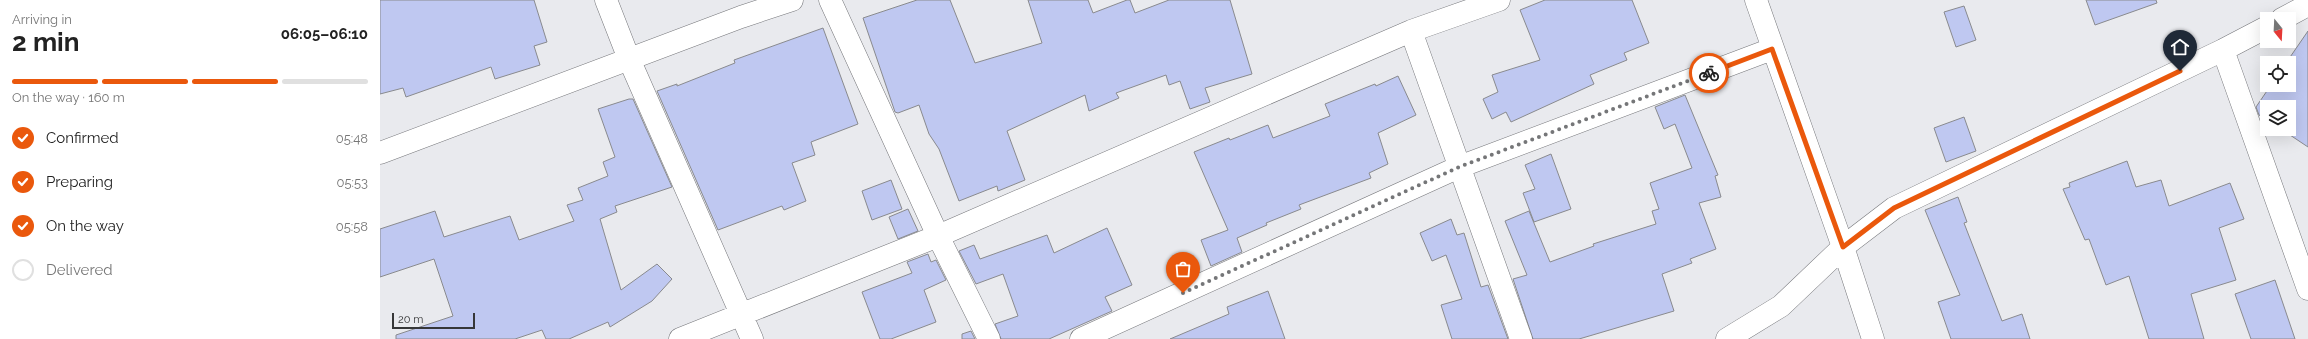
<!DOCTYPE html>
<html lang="en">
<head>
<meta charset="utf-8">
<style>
	body { margin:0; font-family:Raleway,sans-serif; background:#f6f6f6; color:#222; height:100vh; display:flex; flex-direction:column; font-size:15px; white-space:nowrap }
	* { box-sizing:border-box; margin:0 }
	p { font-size:13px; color:#767676 }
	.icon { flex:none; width:22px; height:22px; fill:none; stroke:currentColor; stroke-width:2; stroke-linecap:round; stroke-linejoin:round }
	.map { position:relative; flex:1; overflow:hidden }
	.drawer { display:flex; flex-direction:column; background:#fff; width:380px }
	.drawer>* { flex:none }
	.needle { width:26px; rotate:162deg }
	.controls { position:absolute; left:1880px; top:12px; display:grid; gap:8px }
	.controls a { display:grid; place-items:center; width:36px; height:36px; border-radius:0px; background:#fff; box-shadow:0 4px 16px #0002; font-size:20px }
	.scale { position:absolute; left:12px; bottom:10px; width:83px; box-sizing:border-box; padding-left:4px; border:2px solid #363738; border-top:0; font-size:11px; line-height:14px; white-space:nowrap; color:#363738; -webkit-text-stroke:3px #e9eaee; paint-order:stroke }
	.pin { position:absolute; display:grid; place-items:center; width:34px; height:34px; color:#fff; margin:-41px -17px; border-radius:50% 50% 50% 0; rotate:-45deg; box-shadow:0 0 4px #0007 }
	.pin .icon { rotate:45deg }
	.courier { position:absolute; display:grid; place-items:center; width:40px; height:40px; margin:-20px; border:3px solid #ea580c; border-radius:50%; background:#fff; color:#222; box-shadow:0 1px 5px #0007 }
	.head em { font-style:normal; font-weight:700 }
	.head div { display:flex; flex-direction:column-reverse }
	.head { display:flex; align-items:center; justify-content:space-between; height:68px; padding:0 12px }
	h1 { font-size:26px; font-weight:700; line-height:30px }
	.bar { display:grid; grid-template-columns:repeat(4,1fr); gap:6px 4px; align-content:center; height:48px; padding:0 12px }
	.bar i { height:5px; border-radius:3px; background:#e0e0e0 }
	.bar .selected { background:#ea580c }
	.bar p { grid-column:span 4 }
	ol { padding:0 12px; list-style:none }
	li { display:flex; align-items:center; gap:12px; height:44px }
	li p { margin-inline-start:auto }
	li .icon { padding:4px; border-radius:50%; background:#ea580c; color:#fff; stroke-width:4 }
	li:last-child { color:#767676 }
	li i { width:22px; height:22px; border:2px solid #e0e0e0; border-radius:50% }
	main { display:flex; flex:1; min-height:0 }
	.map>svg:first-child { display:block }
	.building { fill:#bfc8f1; stroke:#898a8e }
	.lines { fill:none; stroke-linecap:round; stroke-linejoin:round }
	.street-casing { stroke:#75767a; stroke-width:23 }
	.street { stroke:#fff; stroke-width:22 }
	.done { stroke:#757678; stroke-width:4; stroke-dasharray:0 7.2 }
	.route { stroke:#ea580c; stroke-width:5 }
</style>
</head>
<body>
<main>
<section class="drawer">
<div class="head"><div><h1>2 min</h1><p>Arriving in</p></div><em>06:05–06:10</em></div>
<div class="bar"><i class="selected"></i><i class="selected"></i><i class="selected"></i><i></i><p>On the way · 160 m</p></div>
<ol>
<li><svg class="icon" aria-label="check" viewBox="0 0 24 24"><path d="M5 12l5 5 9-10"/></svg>Confirmed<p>05:48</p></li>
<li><svg class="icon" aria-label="check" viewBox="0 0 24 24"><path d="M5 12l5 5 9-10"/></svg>Preparing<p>05:53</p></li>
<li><svg class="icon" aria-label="check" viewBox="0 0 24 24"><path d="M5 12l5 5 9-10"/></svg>On the way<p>05:58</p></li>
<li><i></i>Delivered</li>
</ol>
</section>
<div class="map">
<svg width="1928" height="339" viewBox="0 0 1928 339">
	<rect width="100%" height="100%" fill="#e9eaee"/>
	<path class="building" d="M 0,0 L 154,0 L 167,42 L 154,46 L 160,65 L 115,79 L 111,67 L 26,97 L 23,88 L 0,94 Z
		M 537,0 L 570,0 L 595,63 L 662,43 L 648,0 L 708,0 L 713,13 L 747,0 L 750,0 L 755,13 L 789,0 L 850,0 L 872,74 L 825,88 L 830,102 L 810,109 L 800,81 L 789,85 L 786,75 L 736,93 L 739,98 L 709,111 L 705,95 L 627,131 L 645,180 L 618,191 L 617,186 L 579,201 L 559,149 L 549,134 L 539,105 L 518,113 L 515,112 L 483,18 Z
		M 1165,0 L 1252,0 L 1269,43 L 1244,53 L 1247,60 L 1210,75 L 1214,84 L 1131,122 L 1126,112 L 1112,119 L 1103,99 L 1118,92 L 1112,75 L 1160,60 L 1140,10 Z
		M 1706,0 L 1776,0 L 1777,3 L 1715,25 Z
		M 1584,6 L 1596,40 L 1576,47 L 1564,12 Z
		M 443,28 L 478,124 L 431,142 L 435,155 L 412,163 L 426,201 L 404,210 L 402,206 L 338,230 L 277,91 L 297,84 L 297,86 L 355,63 L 354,60 Z
		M 1928,31 L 1928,147 L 1901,129 L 1909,129 L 1909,107 L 1887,107 L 1887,120 L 1879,115 L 1876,107 L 1891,85 L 1909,85 L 1909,63 L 1906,63 Z
		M 1018,76 L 1036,115 L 998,133 L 1008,164 L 989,173 L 991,178 L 919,205 L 921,209 L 886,223 L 887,225 L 857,238 L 862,252 L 831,266 L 821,240 L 848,230 L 814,152 L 849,138 L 850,140 L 888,125 L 893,138 L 950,116 L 945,104 L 995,84 L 996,86 Z
		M 1305,95 L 1338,175 L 1335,176 L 1341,197 L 1319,203 L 1336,249 L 1310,259 L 1312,263 L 1282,274 L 1294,311 L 1199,339 L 1153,339 L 1133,279 L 1147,275 L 1125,221 L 1149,211 L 1170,262 L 1214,246 L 1213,244 L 1276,224 L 1272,211 L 1279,209 L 1270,183 L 1312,168 L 1295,124 L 1284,129 L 1275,107 Z
		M 249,99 L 253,99 L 292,187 L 235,206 L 237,212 L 220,219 L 241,290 L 277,264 L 292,279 L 272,301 L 230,327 L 228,322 L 189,339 L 166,339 L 162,330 L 135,339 L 16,339 L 16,335 L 73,316 L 54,259 L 0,277 L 0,229 L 55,211 L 64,237 L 130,216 L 139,240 L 194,221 L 187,205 L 203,200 L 198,188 L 228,176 L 223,162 L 235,157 L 218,109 Z
		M 1584,117 L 1596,151 L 1566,162 L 1554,128 Z
		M 1171,154 L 1191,209 L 1154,222 L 1143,193 L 1155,189 L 1145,165 Z
		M 1747,161 L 1756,187 L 1781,180 L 1789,206 L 1850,183 L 1864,219 L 1839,228 L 1856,280 L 1811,294 L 1824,339 L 1769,339 L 1749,276 L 1726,285 L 1709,239 L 1705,240 L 1683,189 L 1690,187 L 1689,183 Z
		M 511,180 L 522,209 L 492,220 L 482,191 Z
		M 1578,197 L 1587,222 L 1584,223 L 1622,321 L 1642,314 L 1650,339 L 1571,339 L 1558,302 L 1580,295 L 1545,210 Z
		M 528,209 L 538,231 L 518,239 L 509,217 Z
		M 1071,219 L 1077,235 L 1084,233 L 1101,287 L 1108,285 L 1128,339 L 1072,339 L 1061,305 L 1082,299 L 1066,255 L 1052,261 L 1040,233 Z
		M 727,228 L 752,285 L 725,297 L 732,311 L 669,339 L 621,339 L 615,324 L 638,316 L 623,274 L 596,284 L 579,251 L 594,245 L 600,259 L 667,235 L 674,253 Z
		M 548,254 L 551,262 L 556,260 L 566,280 L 544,290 L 556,322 L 511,339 L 500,339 L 482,292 L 532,273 L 527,262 Z
		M 1895,280 L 1915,339 L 1871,339 L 1855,294 Z
		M 888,291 L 905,339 L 790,339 L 849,314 L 847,307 Z
		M 591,331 L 595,339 L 582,339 L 582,334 Z"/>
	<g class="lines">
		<g class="street-casing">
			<path id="street" d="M 226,0 L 249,59 L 372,339
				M 450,0 L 558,236 L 609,339
				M 1376,0 L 1463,247 L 1493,339
				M 1902,19 L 1928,5
				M 1031,31 L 1141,339
				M 1843,50 L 1928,289
				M 0,153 L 361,17 L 412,0
				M 300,339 L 558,236 L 1031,31 L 1119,0
				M 701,339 L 1079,167 L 1392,49
				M 1347,339 L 1401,306 L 1463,247 L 1514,208 L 1843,50 L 1887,27"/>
		</g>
		<use href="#street" class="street"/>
	</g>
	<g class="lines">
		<path class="done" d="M 803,293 L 1079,167 L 1329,73"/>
		<path class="route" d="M 1329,73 L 1392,49 L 1463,247 L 1514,208 L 1800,71"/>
	</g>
</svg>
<div class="controls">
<a><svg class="needle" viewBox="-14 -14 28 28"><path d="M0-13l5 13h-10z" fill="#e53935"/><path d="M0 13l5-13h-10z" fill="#767676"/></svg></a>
<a><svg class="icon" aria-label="locate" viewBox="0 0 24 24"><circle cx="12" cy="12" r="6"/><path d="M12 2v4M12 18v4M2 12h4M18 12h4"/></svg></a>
<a><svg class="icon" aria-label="layers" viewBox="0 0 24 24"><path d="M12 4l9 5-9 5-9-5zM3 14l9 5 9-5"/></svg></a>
</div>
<div class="scale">20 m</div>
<div class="pin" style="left:803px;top:293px;background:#ea580c"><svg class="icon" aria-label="bag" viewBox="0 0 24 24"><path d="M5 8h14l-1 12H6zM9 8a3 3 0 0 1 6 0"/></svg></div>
<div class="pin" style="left:1800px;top:71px;background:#1f2937"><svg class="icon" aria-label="home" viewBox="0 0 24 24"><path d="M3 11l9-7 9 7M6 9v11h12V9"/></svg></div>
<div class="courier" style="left:1329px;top:73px"><svg class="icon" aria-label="bike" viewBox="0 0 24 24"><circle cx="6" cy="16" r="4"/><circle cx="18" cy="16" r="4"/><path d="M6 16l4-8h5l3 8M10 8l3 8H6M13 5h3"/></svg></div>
</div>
</main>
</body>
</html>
